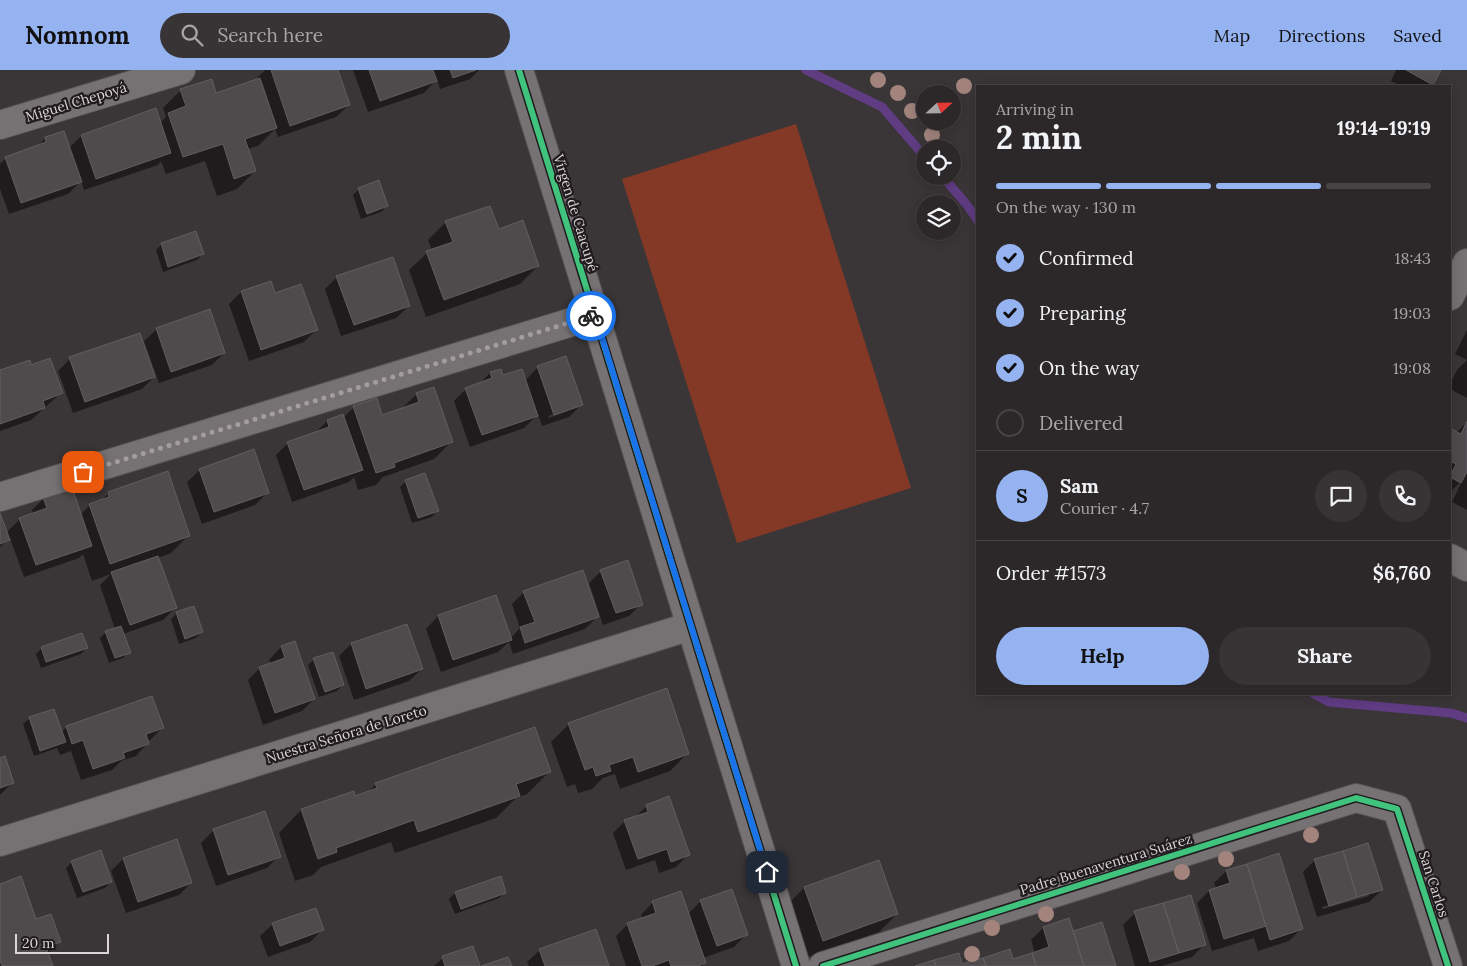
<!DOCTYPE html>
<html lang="en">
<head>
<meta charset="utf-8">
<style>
	body { margin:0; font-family:Lora,serif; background:#383435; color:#f1f3f6; height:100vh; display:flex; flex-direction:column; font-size:19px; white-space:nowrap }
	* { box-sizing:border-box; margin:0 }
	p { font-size:16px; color:#a6a6a8 }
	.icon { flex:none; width:28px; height:28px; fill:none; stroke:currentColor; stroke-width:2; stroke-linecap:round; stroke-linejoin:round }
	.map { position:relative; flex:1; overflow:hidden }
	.sheet { position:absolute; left:976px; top:15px; width:475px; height:610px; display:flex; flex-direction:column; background:#2c2829; border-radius:0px; box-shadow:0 2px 12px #0003,0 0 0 1px #484446 }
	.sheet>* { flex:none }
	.needle { width:32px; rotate:68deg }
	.buttons { position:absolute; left:916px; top:15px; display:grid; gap:10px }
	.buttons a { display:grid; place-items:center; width:45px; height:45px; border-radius:50%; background:#2c2829; box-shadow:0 2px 12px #0003,0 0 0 1px #484446; font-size:25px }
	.scale { position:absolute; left:15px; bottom:12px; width:94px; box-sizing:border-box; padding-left:5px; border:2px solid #dcd5d8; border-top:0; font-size:14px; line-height:18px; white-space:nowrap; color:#dcd5d8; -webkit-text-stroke:4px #201b1e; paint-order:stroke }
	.pin { position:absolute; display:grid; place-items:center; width:42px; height:42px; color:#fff; margin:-21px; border-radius:10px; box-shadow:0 2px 8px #0006 }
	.courier { position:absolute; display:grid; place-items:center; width:50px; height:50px; margin:-25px; border:4px solid #1a73e8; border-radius:50%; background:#fff; color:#222; box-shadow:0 1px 6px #0007 }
	.headline em { font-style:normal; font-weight:700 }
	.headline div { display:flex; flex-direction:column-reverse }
	.headline { display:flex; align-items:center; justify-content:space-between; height:85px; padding:0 20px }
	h1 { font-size:32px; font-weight:700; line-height:38px }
	.bar { display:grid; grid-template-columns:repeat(4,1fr); gap:8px 5px; align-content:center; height:60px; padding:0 20px }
	.bar i { height:6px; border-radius:4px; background:#484446 }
	.bar .current { background:#95b2f1 }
	.bar p { grid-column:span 4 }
	.line { display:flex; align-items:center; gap:12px; padding:0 20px; border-top:1px solid #484446 }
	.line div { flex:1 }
	.round { display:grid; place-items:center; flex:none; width:52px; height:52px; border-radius:26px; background:#383435 }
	ol { padding:0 20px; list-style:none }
	li { display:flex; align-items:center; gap:15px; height:55px }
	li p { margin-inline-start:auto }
	li .icon { padding:5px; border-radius:50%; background:#95b2f1; color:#111; stroke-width:4 }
	li:last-child { color:#a6a6a8 }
	li i { width:28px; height:28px; border:2px solid #484446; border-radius:50% }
	.action { display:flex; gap:10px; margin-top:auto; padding:10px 20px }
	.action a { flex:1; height:58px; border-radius:30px; background:#95b2f1; color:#111; font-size:20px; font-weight:700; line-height:58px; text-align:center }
	.action a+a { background:#383435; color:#f1f3f6 }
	header { display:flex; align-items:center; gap:30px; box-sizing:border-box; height:70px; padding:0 25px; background:#95b2f1; color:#111 }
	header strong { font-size:24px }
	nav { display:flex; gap:28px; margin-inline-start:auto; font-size:18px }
	.search { width:350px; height:45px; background:#383435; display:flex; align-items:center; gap:12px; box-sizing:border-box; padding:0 18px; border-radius:28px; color:#a6a6a8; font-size:19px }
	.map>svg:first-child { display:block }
	.green { fill:#843927 }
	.shadow { fill:#0007; fill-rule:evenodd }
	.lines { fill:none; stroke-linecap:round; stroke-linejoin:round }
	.stream { stroke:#603c83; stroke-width:9 }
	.building { fill:#4f4b4d; stroke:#615d60 }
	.street-casing { stroke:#565254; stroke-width:30 }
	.street { stroke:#767173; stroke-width:28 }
	.cycleway-casing { stroke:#201b1e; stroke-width:9 }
	.cycleway { stroke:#40c37c; stroke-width:6 }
	.tree { fill:#a2847d }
	.done { stroke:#a39da0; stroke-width:5; stroke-dasharray:0 9 }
	.route { stroke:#1a73e8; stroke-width:6 }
	.labels { text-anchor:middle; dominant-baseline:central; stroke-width:4.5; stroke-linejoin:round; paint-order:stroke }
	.street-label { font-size:14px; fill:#dcd5d8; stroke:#201b1e }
</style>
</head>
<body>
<header>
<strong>Nomnom</strong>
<div class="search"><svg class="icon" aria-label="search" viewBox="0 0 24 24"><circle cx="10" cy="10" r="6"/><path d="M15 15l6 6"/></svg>Search here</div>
<nav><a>Map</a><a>Directions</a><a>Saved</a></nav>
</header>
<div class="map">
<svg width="1467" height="896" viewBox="0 0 1467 896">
	<rect width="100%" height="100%" fill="#3a3537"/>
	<path class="green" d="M 796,54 L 911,418 L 737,473 L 622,109 Z"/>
	<path class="shadow" d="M 265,0 L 294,0 L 295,3 L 303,0 L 337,0 L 349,35 L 336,47 L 278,67 L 275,59 L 258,76 L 247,79 L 255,101 L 237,119 L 217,126 L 205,91 L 166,104 L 161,91 L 158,95 L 84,120 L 81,111 L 68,124 L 9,144 L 0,119 L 0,94 L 6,88 L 36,77 L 46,68 L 69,78 L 81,66 L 160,53 L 166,47 L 163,38 L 181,20 L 216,24 L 258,10 L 257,8 Z
		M 353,0 L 479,0 L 470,9 L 440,19 L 437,9 L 424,23 L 368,42 Z
		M 1396,0 L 1440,0 L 1430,16 L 1401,16 L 1391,11 Z
		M 359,119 L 387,136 L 381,142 L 361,149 L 353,125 Z
		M 446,152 L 498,160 L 538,196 L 520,214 L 426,247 L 409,200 L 427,183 L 432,181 L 428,170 Z
		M 161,175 L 203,184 L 197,190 L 163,202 L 156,180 Z
		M 337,207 L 409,236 L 396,248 L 341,266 L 325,219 Z
		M 241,222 L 316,260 L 304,272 L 249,291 L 229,234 Z
		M 157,259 L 224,283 L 212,295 L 159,313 L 144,271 Z
		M 1467,260 L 1467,290 L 1455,284 Z
		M 70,289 L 154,307 L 142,319 L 73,343 L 58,301 Z
		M 1467,290 L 1467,328 L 1450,319 L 1450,314 L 1457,300 Z
		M 30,297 L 61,323 L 31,350 L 0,361 L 0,302 Z
		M 538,297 L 581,335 L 569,347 L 542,356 L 538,344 L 524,358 L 470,377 L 454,331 L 466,319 L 479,314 L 490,303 L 500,300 L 502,307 L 525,311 ZM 568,339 L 568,341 L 549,348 L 548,346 Z
		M 417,324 L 452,371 L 434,389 L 383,407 L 376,415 L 358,420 L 354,407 L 349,412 L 292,432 L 276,385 L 288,373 L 314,364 L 327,351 L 343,348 L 354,337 L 382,347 L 400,340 Z
		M 1467,352 L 1467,440 L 1452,432 L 1462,411 L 1450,422 L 1450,360 L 1456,363 Z
		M 200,400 L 267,423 L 255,435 L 202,454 L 187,412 Z
		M 424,405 L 437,441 L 432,447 L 412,453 L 400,417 L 405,412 Z
		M 109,423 L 189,465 L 171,483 L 158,488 L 175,538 L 163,550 L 123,564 L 129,582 L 123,588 L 109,593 L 100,568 L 106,562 L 115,559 L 100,515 L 111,504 L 92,511 L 83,484 L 79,488 L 24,507 L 10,468 L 0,477 L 0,445 L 6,463 L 20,449 L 33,444 L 32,440 L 44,428 L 80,445 L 90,435 L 101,431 Z
		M 601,501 L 641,534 L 629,546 L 603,555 L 589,513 Z
		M 524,522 L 597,547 L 585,559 L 513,584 L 509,572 L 498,582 L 441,602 L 426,559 L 438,546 L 495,526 L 510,569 L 520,558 L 512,534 Z
		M 177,543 L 202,562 L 196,568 L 179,574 L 171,549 Z
		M 406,555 L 422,599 L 409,611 L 354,630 L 339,586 L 351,574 Z
		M 294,573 L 314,629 L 302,641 L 263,655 L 248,610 L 260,598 L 271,594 L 269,590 L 281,577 Z
		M 42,578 L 87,578 L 81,584 L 41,598 L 36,584 Z
		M 314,589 L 343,615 L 337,621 L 319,627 L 308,595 Z
		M 53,640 L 61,662 L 67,657 L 162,658 L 150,670 L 147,671 L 148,673 L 136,686 L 121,691 L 112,700 L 81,710 L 71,681 L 60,685 L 57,678 L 34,686 L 23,654 L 29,649 Z
		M 569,654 L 688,683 L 670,701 L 620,719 L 615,704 L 603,708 L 592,719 L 578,723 L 575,714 L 567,717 L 551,672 Z
		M 0,689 L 12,713 L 0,725 Z
		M 549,702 L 527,724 L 516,728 L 496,748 L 395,783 L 391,772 L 321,797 L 313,805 L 295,811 L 279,763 L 301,740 L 367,723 L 376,714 Z
		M 647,736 L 688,785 L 676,797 L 659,803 L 655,790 L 626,800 L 613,763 L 625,751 L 634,748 Z
		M 265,743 L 279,786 L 267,798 L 216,816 L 201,773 L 213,761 Z
		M 123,789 L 191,813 L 179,825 L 126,843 L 111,801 Z
		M 1315,790 L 1382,820 L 1369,832 L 1317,847 L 1303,802 ZM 1369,823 L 1369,826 L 1323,839 L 1322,837 Z
		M 72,792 L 111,812 L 105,818 L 77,828 L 66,798 Z
		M 878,792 L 897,844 L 879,862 L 805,888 L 786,836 L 804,818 Z
		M 1226,801 L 1301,859 L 1289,871 L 1258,881 L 1254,868 L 1212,881 L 1197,833 L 1209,821 L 1216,819 L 1214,813 Z
		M 500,808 L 505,822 L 499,828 L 455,844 L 449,829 L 455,823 Z
		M 0,815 L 36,850 L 60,871 L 47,884 L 51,896 L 0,896 Z
		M 701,831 L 746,865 L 734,877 L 703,888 L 705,893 L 702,896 L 626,896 L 616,866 L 628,854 L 642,849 L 641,845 L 653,832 L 688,844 Z
		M 1135,843 L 1204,875 L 1192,887 L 1162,896 L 1135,896 L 1123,855 Z
		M 1068,850 L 1072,863 L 1114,896 L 962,896 L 1012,891 L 1035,883 L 1031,870 L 1043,858 Z
		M 273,854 L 322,860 L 310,872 L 268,887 L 260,866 Z
		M 540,880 L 608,896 L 529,896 L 527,892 Z
		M 443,888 L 479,896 L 434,896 Z"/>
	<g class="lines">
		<path class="stream" d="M 806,0 L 882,37 L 925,87
			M 942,106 L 967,135 L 978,151
			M 1314,624 L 1329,632 L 1451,643 L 1467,648"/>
	</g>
	<path class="building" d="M 271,0 L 295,0 L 296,1 L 299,0 L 338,0 L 350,35 L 290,56 Z
		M 369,0 L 433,0 L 437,11 L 380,31 Z
		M 450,0 L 476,0 L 453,8 Z
		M 1406,0 L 1441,0 L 1433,15 Z
		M 260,8 L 277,58 L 245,69 L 256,101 L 234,109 L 223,74 L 183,87 L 168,43 L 186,36 L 180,19 L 212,9 L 216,23 Z
		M 156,38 L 171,83 L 96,109 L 81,65 Z
		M 64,61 L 82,112 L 21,133 L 5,87 L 46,72 L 45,67 Z
		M 379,110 L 388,136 L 367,144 L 358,118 Z
		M 490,136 L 499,159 L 523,150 L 539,196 L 444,230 L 426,181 L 453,172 L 445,151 Z
		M 196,161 L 204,184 L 168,197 L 161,173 Z
		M 393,187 L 410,236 L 354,255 L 336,206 Z
		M 271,211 L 275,223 L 301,214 L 318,260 L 261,280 L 241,221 Z
		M 210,239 L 225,283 L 171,302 L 156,258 Z
		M 140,263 L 155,307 L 85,332 L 69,287 Z
		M 566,286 L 583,335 L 554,345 L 537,296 Z
		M 50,288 L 63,323 L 43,331 L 45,338 L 0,354 L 0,300 L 30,290 L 31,295 Z
		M 501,299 L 503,305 L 522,299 L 538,346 L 482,365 L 465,318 L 492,308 L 490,302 Z
		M 434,317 L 453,372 L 394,393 L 395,397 L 376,403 L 353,336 L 377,328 L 382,345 L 419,332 L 416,323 Z
		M 343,344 L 363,400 L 304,420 L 287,372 L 329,357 L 327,350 Z
		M 1467,351 L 1467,402 L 1461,413 L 1450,407 L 1456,394 L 1450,391 L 1450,358 L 1461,364 Z
		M 254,379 L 269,423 L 214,442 L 199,399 Z
		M 168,401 L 190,466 L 110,494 L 89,434 L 109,427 L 108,422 Z
		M 425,403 L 439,441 L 418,448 L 405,410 Z
		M 72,417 L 92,476 L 36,495 L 19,448 L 47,438 L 43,427 Z
		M 0,443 L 10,470 L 0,474 Z
		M 158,486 L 177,538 L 130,555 L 111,502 Z
		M 628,490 L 643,535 L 616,543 L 600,500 Z
		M 583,500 L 599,547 L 525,573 L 520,557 L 535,552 L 523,521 Z
		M 496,525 L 512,570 L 453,590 L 438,545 Z
		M 194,536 L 203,562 L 185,569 L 176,542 Z
		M 407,554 L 423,599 L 366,619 L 351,573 Z
		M 121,556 L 131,583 L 115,588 L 105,561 Z
		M 82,563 L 88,578 L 46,592 L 41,577 Z
		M 295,571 L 315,629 L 275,643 L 259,597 L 285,588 L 281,576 Z
		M 333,582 L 344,615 L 325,622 L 313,588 Z
		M 667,618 L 689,684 L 638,702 L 633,687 L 609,695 L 611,701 L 596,706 L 593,697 L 585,700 L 568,653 Z
		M 152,626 L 164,658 L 146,664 L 149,674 L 123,683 L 125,688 L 93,699 L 83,670 L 72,674 L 66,656 Z
		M 54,639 L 66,672 L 40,681 L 29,647 Z
		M 535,657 L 551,702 L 516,714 L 520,726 L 418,762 L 414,750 L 336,778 L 337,782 L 318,789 L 301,739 L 354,721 L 355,726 L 377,718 L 375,713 Z
		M 5,686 L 14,713 L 0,718 L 0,688 Z
		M 669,726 L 690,785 L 671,792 L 667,779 L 638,789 L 624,750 L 648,742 L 646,735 Z
		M 265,741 L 281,787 L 228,805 L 213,759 Z
		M 177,769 L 192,813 L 138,832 L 123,788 Z
		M 1368,773 L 1383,820 L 1357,827 L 1343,781 Z
		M 101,780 L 112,812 L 83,822 L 71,791 Z
		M 1343,781 L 1357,827 L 1329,836 L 1314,789 Z
		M 1279,783 L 1303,859 L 1270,870 L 1247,794 Z
		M 879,790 L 898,844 L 823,871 L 804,817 Z
		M 1247,794 L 1266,856 L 1224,869 L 1209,820 L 1230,813 L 1226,800 Z
		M 21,806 L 36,849 L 51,844 L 61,872 L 46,877 L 53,896 L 2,896 L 0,891 L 0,814 Z
		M 501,806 L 506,823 L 461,839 L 455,822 Z
		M 732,819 L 748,865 L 717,876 L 700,830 Z
		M 681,821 L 706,893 L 698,896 L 671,896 L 669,890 L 652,896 L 642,896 L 627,853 L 656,843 L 652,831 Z
		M 1191,825 L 1206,875 L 1179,883 L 1163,833 Z
		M 1163,833 L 1179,883 L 1150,892 L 1134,841 Z
		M 316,838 L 324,860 L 280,876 L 272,853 Z
		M 1069,848 L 1084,896 L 1036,896 L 1032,883 L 1049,877 L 1043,857 Z
		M 1102,852 L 1116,896 L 1084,896 L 1073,861 Z
		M 596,859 L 609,896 L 545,896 L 539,879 Z
		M 473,876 L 480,896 L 445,896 L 442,886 Z
		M 1010,879 L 1013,889 L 1032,883 L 1036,896 L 986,896 L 983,888 Z
		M 959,883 L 962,894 L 983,888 L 986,896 L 936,896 L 934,890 Z
		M 508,887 L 512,896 L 481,896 Z
		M 934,890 L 936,896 L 915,896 Z"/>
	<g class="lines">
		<g class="street-casing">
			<path id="street" d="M 519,0 L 796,896
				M 0,55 L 181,0
				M 1450,226 L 1467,193
				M 0,427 L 595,245
				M 1450,488 L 1467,497
				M 0,772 L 691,556
				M 823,896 L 1356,728 L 1397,739 L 1448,896"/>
		</g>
		<use href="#street" class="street"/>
		<g class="cycleway-casing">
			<path id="cycleway" d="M 519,0 L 796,896
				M 823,896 L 1356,728 L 1397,739 L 1448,896"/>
		</g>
		<use href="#cycleway" class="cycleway"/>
	</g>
	<g class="tree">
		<circle cx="878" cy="10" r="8"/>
		<circle cx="964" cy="16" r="8"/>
		<circle cx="898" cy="23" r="8"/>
		<circle cx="912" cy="41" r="8"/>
		<circle cx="932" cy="65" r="8"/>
		<circle cx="1311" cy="765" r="8"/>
		<circle cx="1226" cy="789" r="8"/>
		<circle cx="1182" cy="802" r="8"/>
		<circle cx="1046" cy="844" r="8"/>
		<circle cx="992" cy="858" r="8"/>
		<circle cx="972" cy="884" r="8"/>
	</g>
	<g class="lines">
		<path class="done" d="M 83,402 L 591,246"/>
		<path class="route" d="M 591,246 L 595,245 L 767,802"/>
	</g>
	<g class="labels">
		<g class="street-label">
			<text transform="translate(76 32) rotate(-17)">Miguel Chepoyá</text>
			<text transform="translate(576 143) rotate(73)">Vírgen de Caacupé</text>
			<text transform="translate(346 664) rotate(-17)">Nuestra Señora de Loreto</text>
			<text transform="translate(1106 794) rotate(-17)">Padre Buenaventura Suárez</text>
			<text transform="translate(1434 814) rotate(72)">San Carlos</text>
		</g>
	</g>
</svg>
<div class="buttons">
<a><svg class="needle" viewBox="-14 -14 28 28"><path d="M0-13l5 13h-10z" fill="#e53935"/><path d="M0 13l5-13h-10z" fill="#a6a6a8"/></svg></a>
<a><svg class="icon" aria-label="locate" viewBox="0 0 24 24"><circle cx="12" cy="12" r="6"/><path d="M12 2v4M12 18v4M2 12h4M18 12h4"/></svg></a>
<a><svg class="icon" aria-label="layers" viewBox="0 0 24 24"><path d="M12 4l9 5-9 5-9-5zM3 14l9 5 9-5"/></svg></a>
</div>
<div class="scale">20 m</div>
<div class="pin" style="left:83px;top:402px;background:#ea580c"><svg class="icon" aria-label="bag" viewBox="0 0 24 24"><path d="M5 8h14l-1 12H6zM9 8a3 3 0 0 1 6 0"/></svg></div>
<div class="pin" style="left:767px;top:802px;background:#1f2937"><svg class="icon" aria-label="home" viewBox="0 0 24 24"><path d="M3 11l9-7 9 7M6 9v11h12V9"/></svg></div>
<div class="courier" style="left:591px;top:246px"><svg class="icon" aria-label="bike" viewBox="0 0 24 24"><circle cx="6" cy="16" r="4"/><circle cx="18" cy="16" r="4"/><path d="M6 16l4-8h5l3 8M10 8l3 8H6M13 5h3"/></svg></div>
<section class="sheet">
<div class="headline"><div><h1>2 min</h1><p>Arriving in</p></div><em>19:14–19:19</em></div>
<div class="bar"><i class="current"></i><i class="current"></i><i class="current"></i><i></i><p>On the way · 130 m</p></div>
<ol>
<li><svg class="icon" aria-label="check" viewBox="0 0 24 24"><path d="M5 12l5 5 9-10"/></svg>Confirmed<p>18:43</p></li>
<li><svg class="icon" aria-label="check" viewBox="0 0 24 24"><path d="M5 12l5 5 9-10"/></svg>Preparing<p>19:03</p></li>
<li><svg class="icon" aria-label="check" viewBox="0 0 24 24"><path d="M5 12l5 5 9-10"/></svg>On the way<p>19:08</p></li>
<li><i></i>Delivered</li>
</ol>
<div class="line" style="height:90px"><b class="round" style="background:#95b2f1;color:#111">S</b><div><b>Sam</b><p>Courier · 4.7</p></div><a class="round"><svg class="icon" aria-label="chat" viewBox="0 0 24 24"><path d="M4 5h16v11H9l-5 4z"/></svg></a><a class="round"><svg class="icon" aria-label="phone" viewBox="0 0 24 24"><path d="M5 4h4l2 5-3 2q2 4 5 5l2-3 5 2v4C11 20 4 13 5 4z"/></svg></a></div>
<div class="line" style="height:65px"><div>Order #1573</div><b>$6,760</b></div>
<div class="action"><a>Help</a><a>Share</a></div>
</section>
</div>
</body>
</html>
